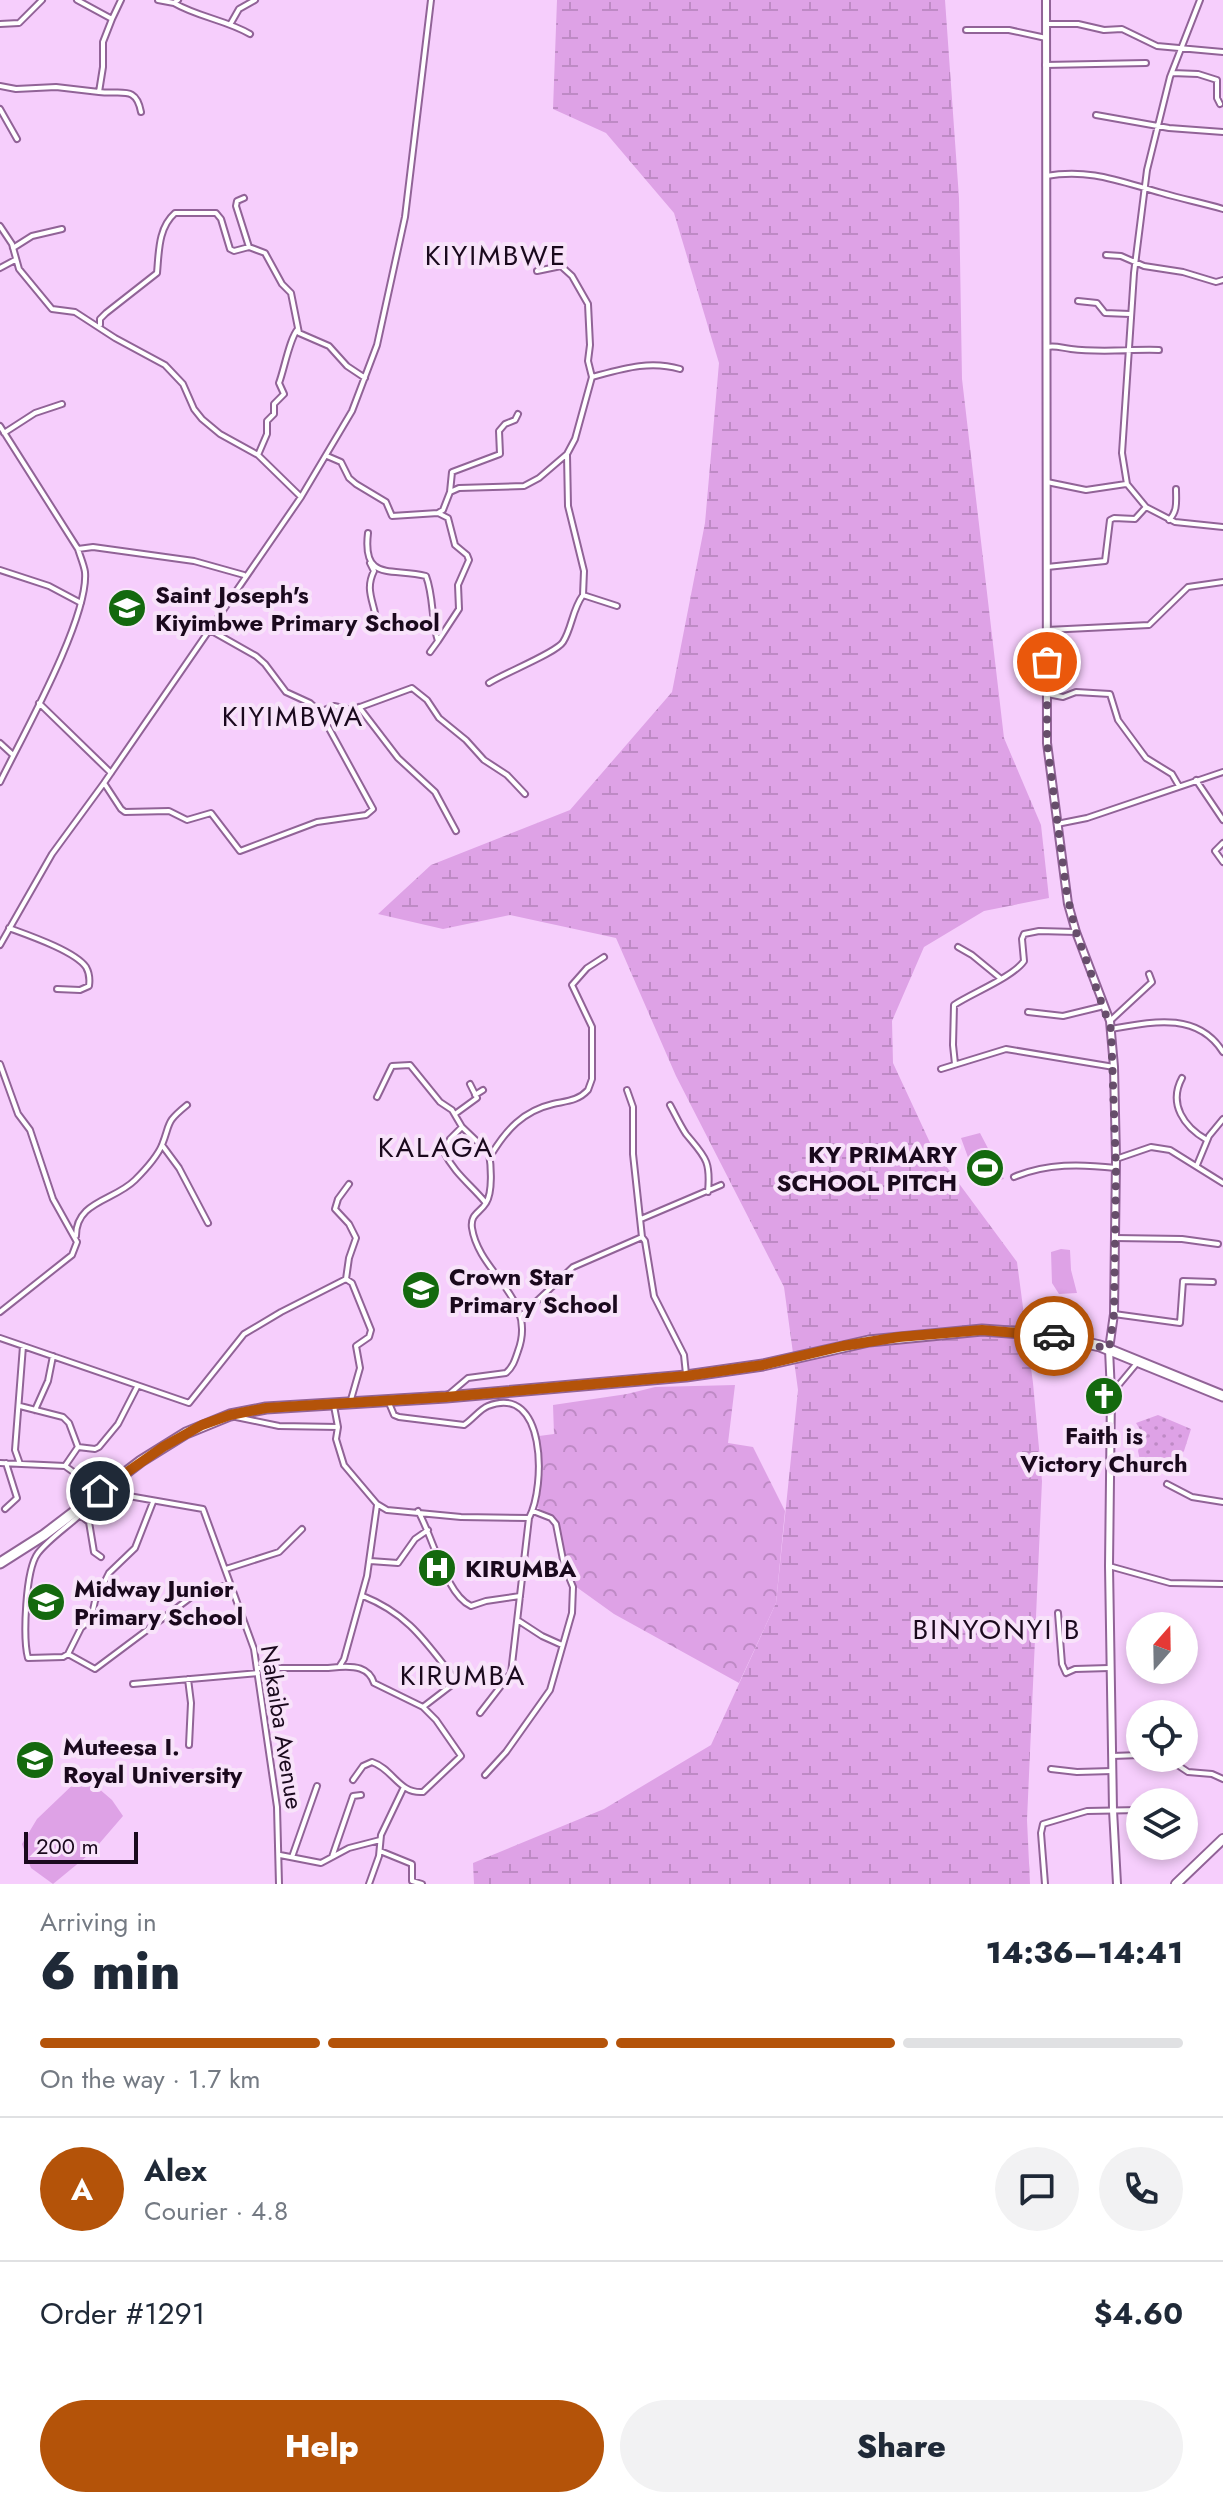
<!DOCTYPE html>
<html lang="en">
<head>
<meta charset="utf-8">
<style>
	body { margin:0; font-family:Jost,sans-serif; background:#f2f2f3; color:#1f2937; height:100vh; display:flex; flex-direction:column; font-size:30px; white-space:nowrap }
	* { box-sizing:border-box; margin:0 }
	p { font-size:26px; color:#747a83 }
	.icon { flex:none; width:44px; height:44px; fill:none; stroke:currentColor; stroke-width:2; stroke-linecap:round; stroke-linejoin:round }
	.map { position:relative; height:1884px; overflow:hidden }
	.side { display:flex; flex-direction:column; background:#fff; flex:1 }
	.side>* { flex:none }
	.needle { width:52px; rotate:20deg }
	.buttons { position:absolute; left:1126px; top:1612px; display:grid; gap:16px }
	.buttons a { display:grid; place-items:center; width:72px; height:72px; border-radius:50%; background:#fff; box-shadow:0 4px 12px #0003; font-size:40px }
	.scale { position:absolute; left:24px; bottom:20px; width:114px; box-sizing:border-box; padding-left:8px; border:4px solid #1a091d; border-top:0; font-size:22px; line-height:28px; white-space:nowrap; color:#1a091d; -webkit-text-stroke:6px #f8e3fa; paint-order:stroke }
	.pin { position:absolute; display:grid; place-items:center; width:68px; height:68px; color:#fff; margin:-34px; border:4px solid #fff; border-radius:50%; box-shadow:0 2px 8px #0007 }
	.courier { position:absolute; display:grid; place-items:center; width:80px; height:80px; margin:-40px; border:6px solid #b45309; border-radius:50%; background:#fff; color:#222; box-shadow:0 2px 10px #0007 }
	.headline em { font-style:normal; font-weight:800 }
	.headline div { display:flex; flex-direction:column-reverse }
	.headline { display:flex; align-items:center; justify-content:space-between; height:136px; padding:0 40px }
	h1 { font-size:52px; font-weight:800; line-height:60px }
	.bar { display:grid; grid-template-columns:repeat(4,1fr); gap:12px 8px; align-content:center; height:96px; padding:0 40px }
	.bar i { height:10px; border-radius:6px; background:#e0e1e3 }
	.bar .current { background:#b45309 }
	.bar p { grid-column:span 4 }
	.line { display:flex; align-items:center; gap:20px; padding:0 40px; border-top:2px solid #e0e1e3 }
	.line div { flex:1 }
	.round { display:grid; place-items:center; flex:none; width:84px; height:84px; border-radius:42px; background:#f2f2f3 }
	.primary-button { display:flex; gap:16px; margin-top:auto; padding:16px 40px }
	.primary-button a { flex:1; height:92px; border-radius:48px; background:#b45309; color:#fff; font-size:32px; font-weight:800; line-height:92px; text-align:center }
	.primary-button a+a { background:#f2f2f3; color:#1f2937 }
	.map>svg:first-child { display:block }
	.grass { fill:url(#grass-dots) }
	.forest { fill:url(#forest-crowns) }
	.wetland { fill:url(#wetland-marsh) }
	.pitch { fill:#dea2e6 }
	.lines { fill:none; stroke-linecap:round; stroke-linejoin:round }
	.minor-casing { stroke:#916397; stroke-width:8 }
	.secondary-casing { stroke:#916397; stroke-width:10 }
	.primary-casing { stroke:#916397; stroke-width:12 }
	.trunk-casing { stroke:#916397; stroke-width:13 }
	.minor { stroke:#fff; stroke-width:4 }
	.secondary { stroke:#fff; stroke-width:6 }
	.primary { stroke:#fff; stroke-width:8 }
	.trunk { stroke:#fff; stroke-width:9 }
	.done { stroke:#674e6b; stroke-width:8; stroke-dasharray:0 14.4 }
	.route { stroke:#b45309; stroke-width:10 }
	.labels { text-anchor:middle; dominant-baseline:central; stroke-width:8; stroke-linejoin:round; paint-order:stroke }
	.poi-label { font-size:24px; font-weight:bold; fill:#1a091d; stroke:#f8e3fa; text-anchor:start }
	.street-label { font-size:24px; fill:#1a091d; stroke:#f8e3fa }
	.quarter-label { font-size:28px; letter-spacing:2px; fill:#1a091d; stroke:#f8e3fa }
</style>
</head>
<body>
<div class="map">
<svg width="1223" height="1884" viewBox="0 0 1223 1884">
	<defs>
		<pattern id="grass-dots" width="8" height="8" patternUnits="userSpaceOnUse" patternTransform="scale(2)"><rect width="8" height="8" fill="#dea2e6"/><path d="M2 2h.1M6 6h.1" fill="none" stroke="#be8ac5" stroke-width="1.8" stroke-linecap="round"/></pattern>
		<pattern id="forest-crowns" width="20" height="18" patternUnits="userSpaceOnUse" patternTransform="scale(2)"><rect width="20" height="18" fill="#dea2e6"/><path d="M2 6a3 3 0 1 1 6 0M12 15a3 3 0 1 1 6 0" fill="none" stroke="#be8ac5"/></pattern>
		<pattern id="wetland-marsh" width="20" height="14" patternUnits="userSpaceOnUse" patternTransform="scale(2)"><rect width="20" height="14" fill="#dea2e6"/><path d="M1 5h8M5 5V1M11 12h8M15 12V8" fill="none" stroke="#be8ac5"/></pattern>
	</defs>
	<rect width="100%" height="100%" fill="#f6cefc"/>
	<path class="grass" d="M 1158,1415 L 1191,1429 L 1184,1451 L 1167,1473 L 1141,1465 L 1138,1451 L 1143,1434 L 1136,1423 Z"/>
	<path class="forest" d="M 735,1385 L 728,1443 L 753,1447 L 785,1511 L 776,1603 L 739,1683 L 614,1614 L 575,1586 L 565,1556 L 558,1520 L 538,1508 L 543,1472 L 539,1436 L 554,1434 L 553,1405 L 627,1394 L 655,1387 Z"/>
	<path class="wetland" d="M 557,0 L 945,0 L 959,198 L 962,379 L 1004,738 L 1041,825 L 1049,898 L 984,911 L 924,947 L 892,1021 L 893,1063 L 932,1147 L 1017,1262 L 1033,1383 L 1042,1481 L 1027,1820 L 1030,1884 L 474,1884 L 473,1863 L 604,1809 L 711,1745 L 776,1603 L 798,1390 L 784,1287 L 676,1076 L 616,938 L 510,915 L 443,929 L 378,914 L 431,865 L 570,810 L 672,692 L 705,523 L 719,363 L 674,213 L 606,133 L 553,109 Z"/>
	<path class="pitch" d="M 980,1133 L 1004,1179 L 978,1185 L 961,1138 Z
		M 1061,1249 L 1070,1250 L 1071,1270 L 1077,1293 L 1059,1294 L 1052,1283 L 1051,1252 Z
		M 83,1775 L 112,1800 L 123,1816 L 92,1852 L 53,1884 L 31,1868 L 22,1844 L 37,1819 Z"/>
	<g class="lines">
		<g class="minor-casing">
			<path id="minor" d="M 158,0 L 174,3 L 178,0
				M 1200,0 L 1170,77 L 1147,170 L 1134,273 L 1122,453 L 1127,484 L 1146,507 L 1175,522 L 1223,527
				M 174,3 C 198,17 226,20 250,34
				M 112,19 L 121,0
				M 231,23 L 239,9 L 255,0
				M 0,24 L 19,23 L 42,0
				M 1047,24 L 1078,24 L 1104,30 L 1122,29 L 1157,46 L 1223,52
				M 966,30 L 1009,30 L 1046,38
				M 1045,65 L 1146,63
				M 1172,73 L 1198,74 L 1217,80 L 1217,98 L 1220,104
				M 0,86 L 16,89 L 56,87 L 99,92 L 103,67 L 103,42 L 112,19 L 77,0
				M 99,92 C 122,95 136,85 141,112
				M 0,109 L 17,139
				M 1096,115 L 1169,128 L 1223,132
				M 1046,176 C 1090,168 1121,182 1162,193 C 1182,199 1203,203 1223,209
				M 244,198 L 237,201 L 236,206 L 249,247 L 265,253 L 282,284 L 291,293 L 299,333 L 329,346 L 347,366 L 365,378
				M 0,226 L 12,244 L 19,269 L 52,309 L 75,312 L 115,338 L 165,365 L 183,384 L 194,409 L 202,419 L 220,434 L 258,455 L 301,497
				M 13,248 L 32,236 L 62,229
				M 1106,255 L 1121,256 L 1144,266 L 1183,272 L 1216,282 L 1223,280
				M 0,268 L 15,260
				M 1078,301 L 1097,303 L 1105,313 L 1130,314
				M 100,325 L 100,319 L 106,313 L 157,273 C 159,252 158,228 175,213 L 216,213 L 221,219 L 230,249 L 234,251 L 249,247
				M 1047,347 C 1055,345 1062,348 1071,349 C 1101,353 1130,349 1159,350
				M 592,377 C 622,369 649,360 680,369
				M 0,426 L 78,549 C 80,556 84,565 85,572 C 89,618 22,737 0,782
				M 4,433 L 35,413 L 62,404
				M 258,455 L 267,434 L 267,421 L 274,414 L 274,404 L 284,394 L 279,383 C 284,370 290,337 298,329
				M 567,455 L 568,506 L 584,571 L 583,595
				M 327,456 L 341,462 L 349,478 L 356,484 L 386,502 L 392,516 L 438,513 L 448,518 L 455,545 L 467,555 L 469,560 L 458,585 L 459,609 L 438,641
				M 1047,482 L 1086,490 L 1126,484
				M 450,492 L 452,472 L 500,454 L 499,431 L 505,424 L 515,420 L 518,414
				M 438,513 L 443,510 L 450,492 L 459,488 L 524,486 L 539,478 L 567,454 L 575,439 L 592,377 L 588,361 L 590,345 L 588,304 L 572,276 L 561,266 L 537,271
				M 1169,520 C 1178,511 1176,501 1176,489
				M 368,533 C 362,583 393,567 426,576 C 434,597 431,620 438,641 L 430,652
				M 78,549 L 93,547 L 194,561 L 244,575
				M 370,563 L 374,571 C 365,589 373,600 376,618
				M 1047,567 L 1105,561 L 1110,520 L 1114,518 L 1135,519 L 1146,507
				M 0,570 L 49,586 L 81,603
				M 210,630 L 256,656 L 265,664 L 286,692 L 310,703 L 320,712 L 334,706 L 352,710 L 412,688 L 427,700 L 439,718 L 466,740 L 484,760 L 507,775 L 525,794
				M 1047,630 L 1149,625 L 1188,587 L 1223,582
				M 489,683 C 504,673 556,653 563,642 C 572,628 572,610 583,595 L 617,606
				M 1047,694 L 1063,697 L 1076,692 L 1110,694 L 1118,720 L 1146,758 L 1172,774 L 1179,786
				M 39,703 L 111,773
				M 359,707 L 398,758 L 435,792 L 456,831
				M 0,743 L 13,755
				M 1196,780 L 1223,820
				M 104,783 L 121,809 L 125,812 L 169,811 L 187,820 L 211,813 L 240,851 L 317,822 L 366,815 L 373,809 L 320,712
				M 1057,824 L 1087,818 L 1223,772
				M 1223,843 L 1215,851 L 1223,862
				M 9,928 C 28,935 75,951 86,967 C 90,974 90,979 89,986 L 80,990 L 57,989
				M 0,945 L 52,854 L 104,783 L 301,497 L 352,411 L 377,345 L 405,217 L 431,0
				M 958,947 L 972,955 L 1000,978
				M 1028,1012 L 1063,1016 L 1104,1006
				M 1110,1021 L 1152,982 L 1149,974
				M 1111,1029 C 1151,1022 1197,1011 1223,1052
				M 0,1064 L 18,1114 L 30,1130 L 53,1199 L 77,1242 L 72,1255 L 0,1312
				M 955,1064 L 953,1045 L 954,1005 C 972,993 1013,977 1024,961 L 1022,939 L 1024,934 L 1039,931 L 1076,932
				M 941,1069 L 1006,1049 L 1114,1067
				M 1182,1078 C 1168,1104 1184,1127 1207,1140
				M 627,1090 L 633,1107 L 633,1154 L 642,1237
				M 475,1095 L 483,1090
				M 377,1097 L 392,1066 L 410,1065 L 440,1102 L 452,1110 L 462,1127 L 489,1153 C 491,1165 493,1192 486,1203 C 480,1213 470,1214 472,1228 C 479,1274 538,1298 518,1351 C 515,1360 513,1367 506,1373 L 468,1378 L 448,1395
				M 670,1105 C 675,1114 680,1125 686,1134 C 705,1157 711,1160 708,1192
				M 455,1114 L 477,1098 L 470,1084
				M 462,1127 L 450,1139 L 444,1152 C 454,1173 471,1185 485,1202
				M 162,1145 L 179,1168 L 208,1223
				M 491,1155 C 506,1130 523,1111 553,1104 C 566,1101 578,1101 588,1090 L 592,1079 L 592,1027 L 572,985 L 587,968 L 604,957
				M 1116,1159 L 1151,1147 L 1170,1150 L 1223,1183
				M 1197,1165 L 1209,1136 L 1223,1119
				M 1014,1177 C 1047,1163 1081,1164 1116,1168
				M 641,1219 L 721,1185
				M 76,1236 C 76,1201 114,1201 135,1180 C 144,1171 157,1157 162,1145 C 171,1122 165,1123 187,1105
				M 1115,1238 L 1182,1239 L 1218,1244
				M 346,1279 L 349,1258 L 356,1238 L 349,1224 L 335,1209 L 338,1199 L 349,1184
				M 1114,1314 L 1180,1323 L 1183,1281 L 1213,1282
				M 521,1316 L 573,1267 L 642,1237 L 645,1241 L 654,1296 L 684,1355 L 686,1374
				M 0,1338 L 189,1403 L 244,1334 L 281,1312 L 346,1279 L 352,1283 L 371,1330 L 369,1337 L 356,1346 L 360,1368 L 350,1403
				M 1112,1393 L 1137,1363
				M 20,1406 L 63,1417 L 69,1423 L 78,1447 L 65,1466
				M 334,1406 L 338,1427 L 336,1439 L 344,1465 L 377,1504 L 387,1510 L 461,1517 L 529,1518 C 546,1486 546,1383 488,1406 C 480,1409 472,1420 464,1425 L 399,1417 L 394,1415 L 389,1403
				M 35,1410 L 48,1381 L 53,1356
				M 236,1417 L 279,1426 L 338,1427
				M 78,1447 L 95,1449 L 99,1447 L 118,1424 L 137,1387
				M 0,1463 L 65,1466 L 100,1491 L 203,1509 L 254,1649 L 277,1807 L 279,1884
				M 20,1464 L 15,1450 L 23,1346
				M 1167,1484 L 1192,1497 L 1223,1502
				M 5,1509 L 17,1498 L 6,1463
				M 418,1511 C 433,1537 446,1595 471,1606 L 486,1601 L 520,1596
				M 80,1515 C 67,1527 49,1539 38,1553 C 25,1570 23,1639 28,1658 L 63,1657 L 68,1654 L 81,1628 L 91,1619 L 95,1601 L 109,1573 L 135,1548 L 153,1502
				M 80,1515 L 89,1522 L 94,1552 L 101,1557
				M 370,1561 L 398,1563 L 415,1539 L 428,1530
				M 1109,1566 L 1170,1583 L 1223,1584
				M 226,1569 L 279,1552 L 302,1529
				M 363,1596 C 408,1614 425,1641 454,1678 L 453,1684 L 423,1707
				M 1058,1613 L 1062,1664 L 1066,1673 L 1075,1669 L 1109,1668
				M 519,1621 L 542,1636 L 562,1645
				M 68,1654 L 95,1669 L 194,1595 L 230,1584
				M 339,1667 C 354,1666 369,1667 374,1683 L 423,1707 L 436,1720 L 461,1756 L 423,1792 C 399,1794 393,1769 372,1762 L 363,1766 L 353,1780
				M 257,1668 L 328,1668 L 339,1667 L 344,1659 L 367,1576 L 377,1505
				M 188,1679 L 191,1703 L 189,1745
				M 133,1684 L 258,1673
				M 480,1713 L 511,1673 L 529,1518
				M 1112,1756 L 1140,1755
				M 1167,1758 L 1188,1772 L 1212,1774 L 1223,1779
				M 1051,1769 L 1077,1772 L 1112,1771
				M 485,1775 L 506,1752 L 550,1690 L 572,1613 L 573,1587 L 564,1565 L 556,1524 L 551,1518 L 533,1511
				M 1173,1846 L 1173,1847
				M 380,1851 L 412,1864 L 412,1881 L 422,1884
				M 280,1855 L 321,1863 L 349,1848 L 380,1840
				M 292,1857 L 317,1786
				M 332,1857 L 353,1796 L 361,1795
				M 369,1884 L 379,1856 L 381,1835 L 403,1789
				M 1045,1884 L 1041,1833 L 1043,1824 L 1087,1811 L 1140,1810"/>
		</g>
		<g class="secondary-casing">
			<path id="secondary" d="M 1046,0 L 1047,743 L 1068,904 L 1076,932 L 1110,1021 L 1114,1067 L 1116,1159 L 1114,1314 L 1109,1349 L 1111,1393 L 1109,1566 L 1113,1810 L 1117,1884"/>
		</g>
		<g class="primary-casing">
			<path id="primary" d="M 1176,1884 L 1223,1839"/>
		</g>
		<g class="trunk-casing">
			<path id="trunk" d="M 0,1563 L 44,1535 L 141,1461 L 186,1433 L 230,1415 L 266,1408 L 446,1397 L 686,1376 L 763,1365 L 869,1341 L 982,1330 L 1051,1335 L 1100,1346 L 1223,1396"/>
		</g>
		<use href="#minor" class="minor"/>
		<use href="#secondary" class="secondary"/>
		<use href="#primary" class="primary"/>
		<use href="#trunk" class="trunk"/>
	</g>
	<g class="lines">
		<path class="done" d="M 1047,662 L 1047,743 L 1067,895 L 1076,932 L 1111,1029 L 1116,1168 L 1114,1314 L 1109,1349 L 1054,1336"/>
		<path class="route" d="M 100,1491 L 163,1447 L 202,1425 L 230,1415 L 266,1408 L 446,1397 L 686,1376 L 763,1365 L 843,1346 L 899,1337 L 982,1330 L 1054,1336"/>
	</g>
	<defs>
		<g id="school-disc" transform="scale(2)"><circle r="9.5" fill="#14690e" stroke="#f8e3fa"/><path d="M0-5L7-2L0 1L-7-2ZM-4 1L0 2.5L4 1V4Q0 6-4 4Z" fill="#fff"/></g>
		<g id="stadium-disc" transform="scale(2)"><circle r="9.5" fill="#14690e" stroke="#f8e3fa"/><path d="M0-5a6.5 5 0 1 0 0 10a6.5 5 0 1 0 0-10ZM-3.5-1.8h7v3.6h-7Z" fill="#fff"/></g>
		<g id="church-disc" transform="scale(2)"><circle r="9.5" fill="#14690e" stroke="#f8e3fa"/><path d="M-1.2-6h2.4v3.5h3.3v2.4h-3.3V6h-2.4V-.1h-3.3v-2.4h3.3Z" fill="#fff"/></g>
		<g id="hospital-disc" transform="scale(2)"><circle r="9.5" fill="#14690e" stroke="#f8e3fa"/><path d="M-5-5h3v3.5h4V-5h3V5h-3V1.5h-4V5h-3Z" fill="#fff"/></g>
		<g id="university-disc" transform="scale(2)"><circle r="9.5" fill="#14690e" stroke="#f8e3fa"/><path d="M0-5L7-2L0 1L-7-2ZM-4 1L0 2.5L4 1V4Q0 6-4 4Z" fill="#fff"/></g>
	</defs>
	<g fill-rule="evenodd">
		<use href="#school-disc" x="127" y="608"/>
		<use href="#stadium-disc" x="985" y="1168"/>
		<use href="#school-disc" x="421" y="1290"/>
		<use href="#church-disc" x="1104" y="1396"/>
		<use href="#hospital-disc" x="437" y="1568"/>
		<use href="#school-disc" x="46" y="1602"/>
		<use href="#university-disc" x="35" y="1760"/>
	</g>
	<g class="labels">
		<g class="poi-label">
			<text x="155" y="594">Saint Joseph's<tspan x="155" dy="28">Kiyimbwe Primary School</tspan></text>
			<text x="957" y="1154" text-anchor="end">KY PRIMARY<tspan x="957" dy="28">SCHOOL PITCH</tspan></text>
			<text x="449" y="1276">Crown Star<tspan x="449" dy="28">Primary School</tspan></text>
			<text x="1104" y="1435" text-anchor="middle">Faith is<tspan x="1104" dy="28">Victory Church</tspan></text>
			<text x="465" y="1568">KIRUMBA</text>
			<text x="74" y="1588">Midway Junior<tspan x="74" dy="28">Primary School</tspan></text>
			<text x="63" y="1746">Muteesa I.<tspan x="63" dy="28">Royal University</tspan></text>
		</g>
		<g class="street-label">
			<text transform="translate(282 1727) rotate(81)">Nakaiba Avenue</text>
		</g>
		<g class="quarter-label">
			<text x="496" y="255">KIYIMBWE</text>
			<text x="293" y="716">KIYIMBWA</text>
			<text x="436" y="1147">KALAGA</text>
			<text x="997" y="1629">BINYONYI B</text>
			<text x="463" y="1675">KIRUMBA</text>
		</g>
	</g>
</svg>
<div class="buttons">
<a><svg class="needle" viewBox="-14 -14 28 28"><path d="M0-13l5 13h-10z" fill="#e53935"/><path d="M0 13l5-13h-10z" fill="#747a83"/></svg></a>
<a><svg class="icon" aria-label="locate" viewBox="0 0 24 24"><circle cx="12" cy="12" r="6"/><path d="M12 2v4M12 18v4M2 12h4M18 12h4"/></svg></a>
<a><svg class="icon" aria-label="layers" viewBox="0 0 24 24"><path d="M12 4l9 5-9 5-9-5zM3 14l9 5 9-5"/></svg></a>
</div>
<div class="scale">200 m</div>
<div class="pin" style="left:1047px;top:662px;background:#ea580c"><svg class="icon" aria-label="bag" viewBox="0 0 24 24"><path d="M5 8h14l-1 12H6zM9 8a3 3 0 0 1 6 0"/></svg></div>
<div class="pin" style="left:100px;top:1491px;background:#1f2937"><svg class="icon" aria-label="home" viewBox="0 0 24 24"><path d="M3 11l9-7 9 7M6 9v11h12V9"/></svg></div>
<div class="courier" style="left:1054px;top:1336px"><svg class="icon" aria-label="car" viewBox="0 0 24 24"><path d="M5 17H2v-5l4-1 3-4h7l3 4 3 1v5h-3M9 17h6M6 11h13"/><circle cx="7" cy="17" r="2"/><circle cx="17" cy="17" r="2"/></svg></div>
</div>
<section class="side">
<div class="headline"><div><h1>6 min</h1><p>Arriving in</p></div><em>14:36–14:41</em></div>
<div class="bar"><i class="current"></i><i class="current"></i><i class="current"></i><i></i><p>On the way · 1.7 km</p></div>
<div class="line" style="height:144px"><b class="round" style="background:#b45309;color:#fff">A</b><div><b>Alex</b><p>Courier · 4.8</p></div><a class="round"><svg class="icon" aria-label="chat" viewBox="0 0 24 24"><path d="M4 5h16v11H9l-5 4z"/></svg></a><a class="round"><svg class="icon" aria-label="phone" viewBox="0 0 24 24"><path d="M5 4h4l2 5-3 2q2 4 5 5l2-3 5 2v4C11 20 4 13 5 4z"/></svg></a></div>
<div class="line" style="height:104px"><div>Order #1291</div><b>$4.60</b></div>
<div class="primary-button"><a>Help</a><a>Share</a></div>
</section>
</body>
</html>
